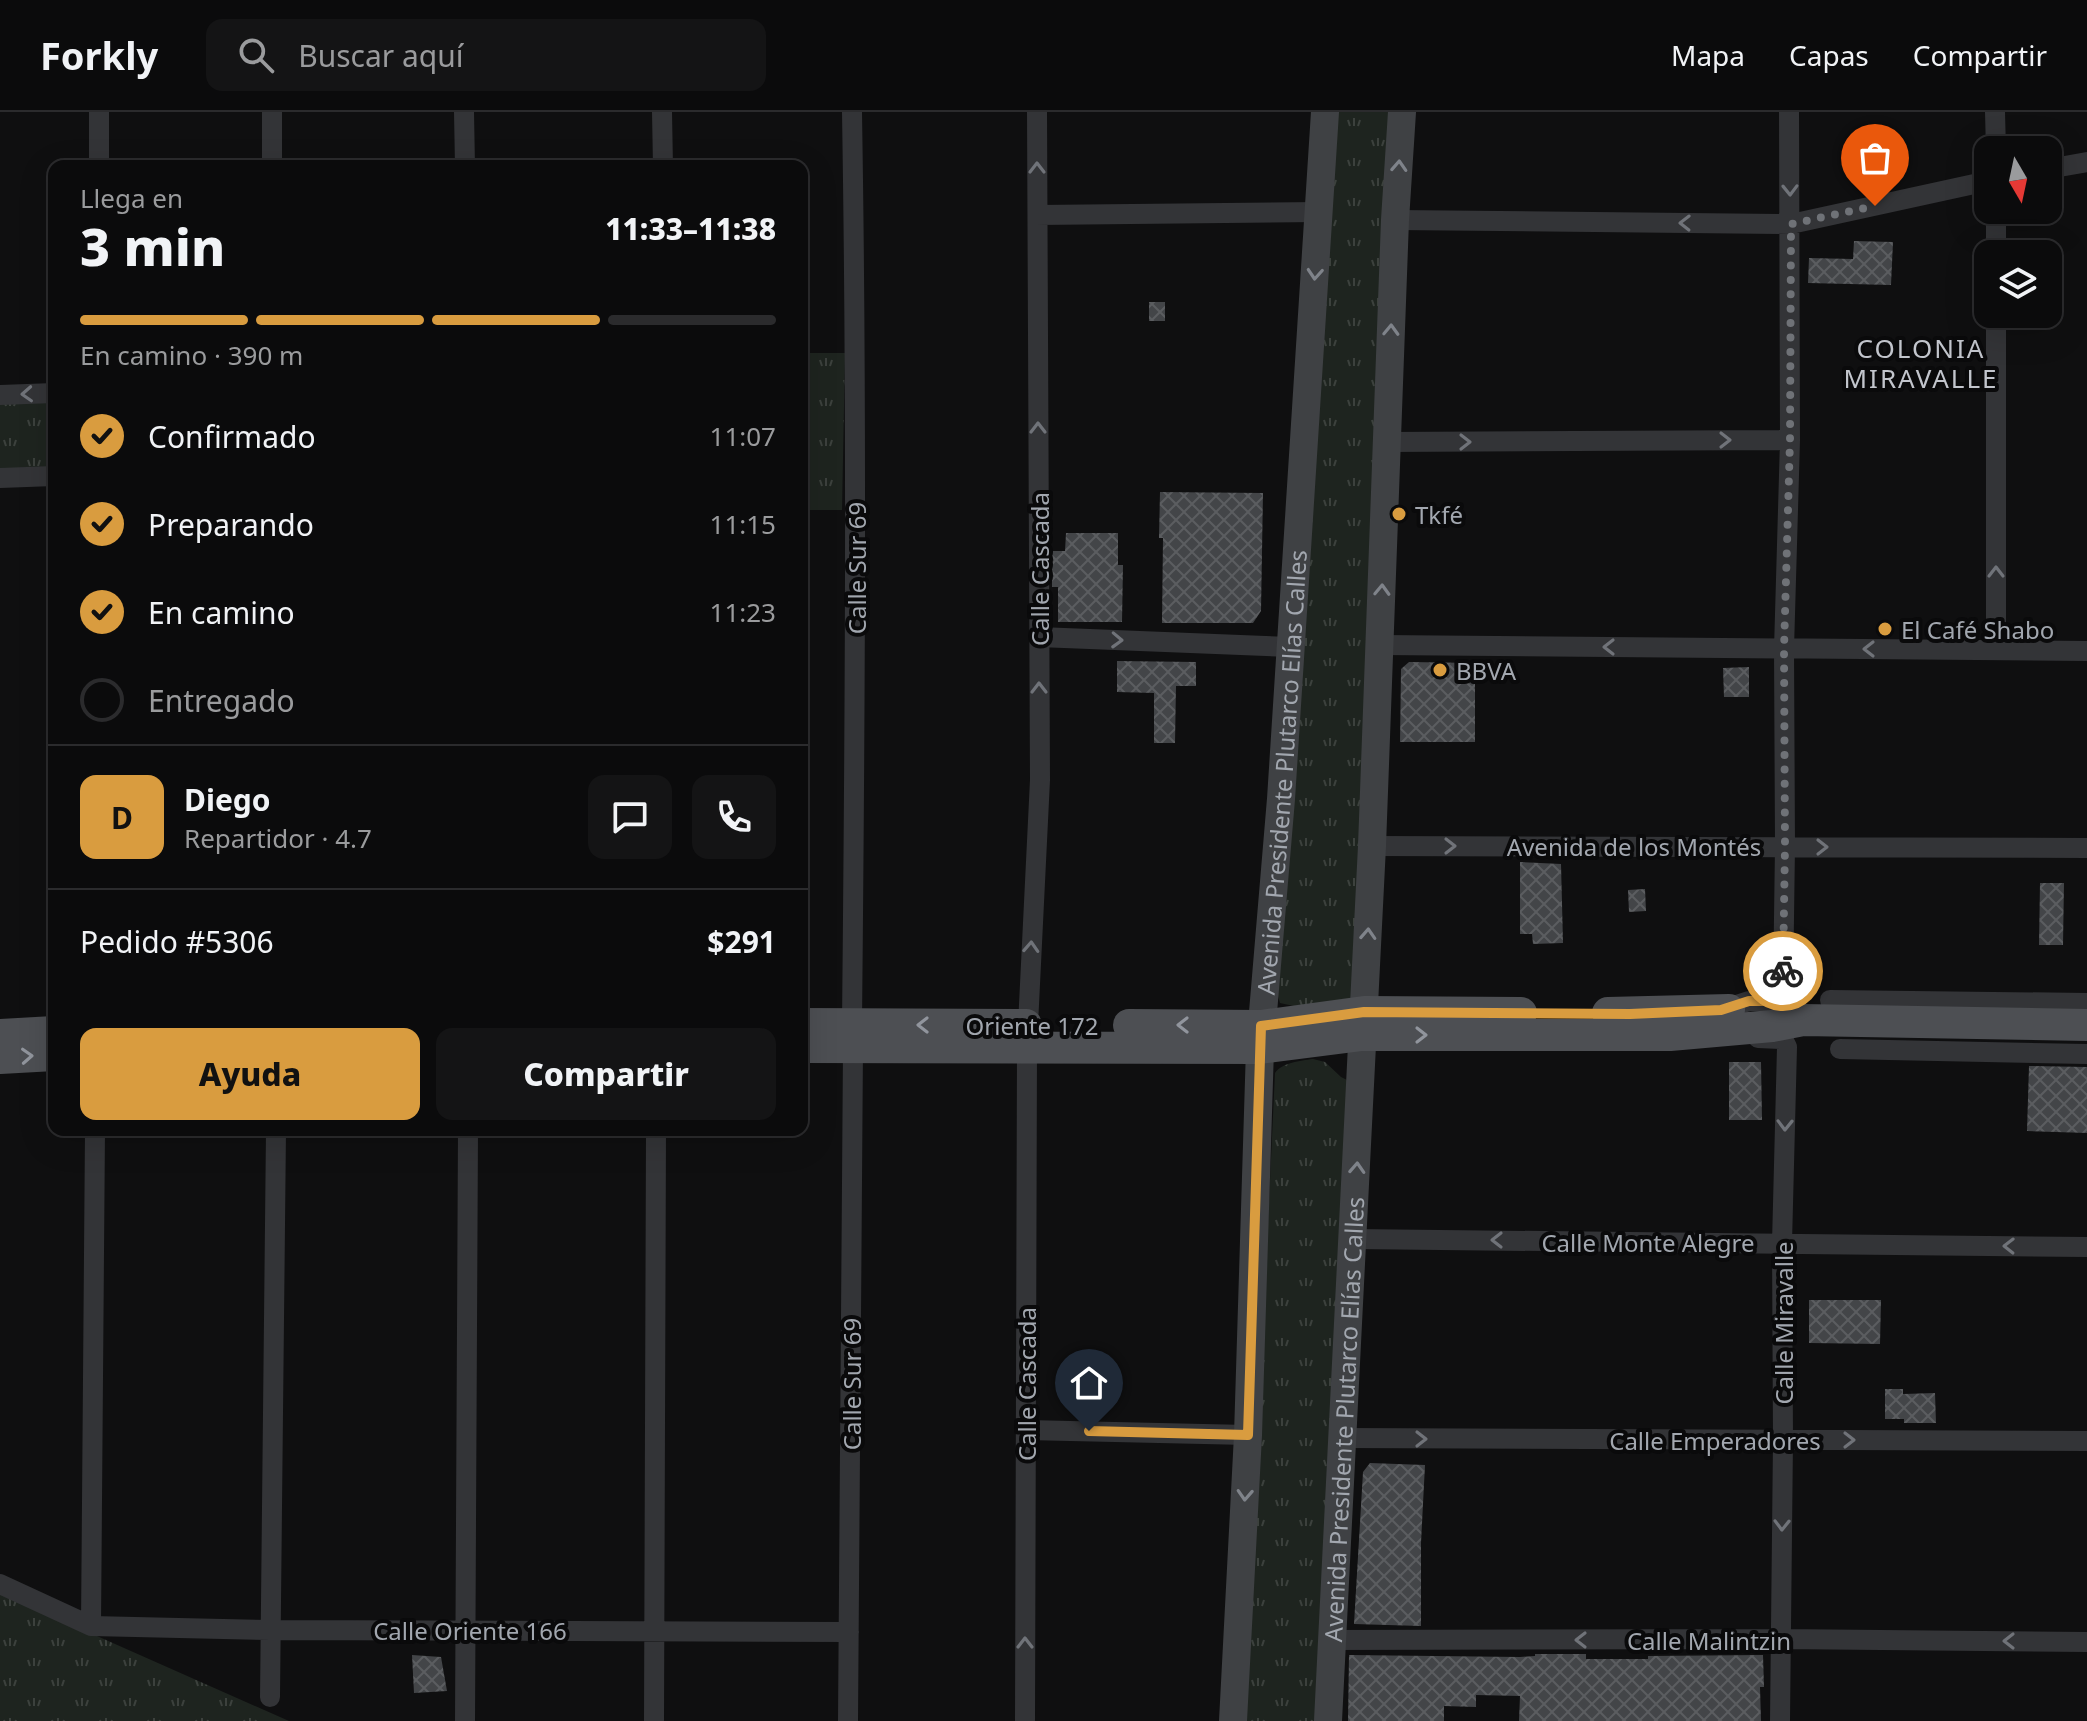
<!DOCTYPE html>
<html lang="es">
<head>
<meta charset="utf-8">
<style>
	body { margin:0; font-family:"Noto Sans",sans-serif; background:#141415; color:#f1f3f6; height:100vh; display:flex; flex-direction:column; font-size:30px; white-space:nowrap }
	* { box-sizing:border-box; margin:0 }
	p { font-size:26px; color:#9a9b9d }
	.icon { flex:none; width:44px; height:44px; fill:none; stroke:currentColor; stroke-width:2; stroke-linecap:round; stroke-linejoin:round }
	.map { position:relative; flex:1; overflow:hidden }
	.drawer { position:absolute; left:48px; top:48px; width:760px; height:976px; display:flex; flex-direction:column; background:#0b0b0c; border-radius:16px; box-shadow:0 8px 32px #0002,0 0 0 2px #2b2b2d }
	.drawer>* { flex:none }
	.needle { width:52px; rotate:171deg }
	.buttons { position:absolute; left:1974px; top:24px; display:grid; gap:16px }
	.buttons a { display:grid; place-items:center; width:88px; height:88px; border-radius:16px; background:#0b0b0c; box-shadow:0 8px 32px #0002,0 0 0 2px #2b2b2d; font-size:40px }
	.pin { position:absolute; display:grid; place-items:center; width:68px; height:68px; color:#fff; margin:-82px -34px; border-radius:50% 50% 50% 0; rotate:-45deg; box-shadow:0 0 8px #0007 }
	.pin .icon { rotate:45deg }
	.courier { position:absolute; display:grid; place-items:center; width:80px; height:80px; margin:-40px; border:6px solid #d99c3f; border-radius:50%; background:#fff; color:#222; box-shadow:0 2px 10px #0007 }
	.summary em { font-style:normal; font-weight:800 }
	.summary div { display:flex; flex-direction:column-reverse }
	.summary { display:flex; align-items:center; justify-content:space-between; height:136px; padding:0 32px }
	h1 { font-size:52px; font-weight:800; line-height:60px }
	.bar { display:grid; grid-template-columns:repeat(4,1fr); gap:12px 8px; align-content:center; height:96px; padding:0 32px }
	.bar i { height:10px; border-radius:6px; background:#2b2b2d }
	.bar .current { background:#d99c3f }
	.bar p { grid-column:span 4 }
	.line { display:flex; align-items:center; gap:20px; padding:0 32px; border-top:2px solid #2b2b2d }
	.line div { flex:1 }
	.round { display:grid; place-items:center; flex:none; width:84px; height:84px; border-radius:16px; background:#141415 }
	ol { padding:0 32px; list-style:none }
	li { display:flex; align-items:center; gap:24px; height:88px }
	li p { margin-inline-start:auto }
	li .icon { padding:8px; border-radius:50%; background:#d99c3f; color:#111; stroke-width:4 }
	li:last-child { color:#9a9b9d }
	li i { width:44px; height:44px; border:4px solid #2b2b2d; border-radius:50% }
	.cta { display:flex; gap:16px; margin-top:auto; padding:16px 32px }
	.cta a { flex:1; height:92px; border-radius:16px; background:#d99c3f; color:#111; font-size:32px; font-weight:800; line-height:92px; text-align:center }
	.cta a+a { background:#141415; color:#f1f3f6 }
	header { display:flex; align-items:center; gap:48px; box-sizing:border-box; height:112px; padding:0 40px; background:#0b0b0c; border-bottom:2px solid #2b2b2d }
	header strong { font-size:38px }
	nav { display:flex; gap:44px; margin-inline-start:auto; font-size:28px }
	.search { width:560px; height:72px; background:#141415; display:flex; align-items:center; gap:20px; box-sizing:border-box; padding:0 28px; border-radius:16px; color:#9a9b9d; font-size:30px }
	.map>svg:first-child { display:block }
	.park { fill:url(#park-tufts) }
	.building { fill:url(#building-cross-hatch) }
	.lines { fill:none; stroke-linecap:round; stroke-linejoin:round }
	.minor { stroke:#333437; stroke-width:20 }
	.secondary { stroke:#3f4144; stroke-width:28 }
	.primary { stroke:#4d4f53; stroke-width:32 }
	.oneway { stroke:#7f838a }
	.oneway2 { stroke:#707379 }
	.oneway3 { stroke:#91959d }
	.done { stroke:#6f7277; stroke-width:8; stroke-dasharray:0 14.4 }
	.route { stroke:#d99c3f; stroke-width:10 }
	.poi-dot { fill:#d99c3f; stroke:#0a0a0b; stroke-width:3 }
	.labels { text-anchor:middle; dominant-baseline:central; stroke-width:8; stroke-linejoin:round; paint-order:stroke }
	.poi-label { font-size:24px; fill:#a2a7af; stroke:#0a0a0b; text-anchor:start }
	.street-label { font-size:24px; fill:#a2a7af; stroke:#0a0a0b }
	.neighbourhood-label { font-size:26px; letter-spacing:2px; fill:#c2c5cc; stroke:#0a0a0b }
</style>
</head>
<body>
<header>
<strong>Forkly</strong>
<div class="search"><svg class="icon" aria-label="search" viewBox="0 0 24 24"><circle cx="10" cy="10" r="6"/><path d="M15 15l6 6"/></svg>Buscar aquí</div>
<nav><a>Mapa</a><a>Capas</a><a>Compartir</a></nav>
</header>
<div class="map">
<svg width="2087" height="1609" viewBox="0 0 2087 1609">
	<defs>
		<pattern id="park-tufts" width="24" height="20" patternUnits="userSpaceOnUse" patternTransform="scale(2)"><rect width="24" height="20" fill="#1e241f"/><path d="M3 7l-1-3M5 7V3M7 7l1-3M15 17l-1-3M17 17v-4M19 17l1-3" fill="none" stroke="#3c413d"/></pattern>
		<pattern id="building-cross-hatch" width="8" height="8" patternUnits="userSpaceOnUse" patternTransform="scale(2)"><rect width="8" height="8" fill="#434548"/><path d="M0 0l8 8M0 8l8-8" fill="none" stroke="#5b5d60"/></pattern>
	</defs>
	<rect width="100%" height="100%" fill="#0f0f10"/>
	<path class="park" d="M 1331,0 L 1393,0 L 1353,889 L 1294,894 L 1280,891 L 1276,877 Z
		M 802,241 L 845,241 L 842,398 L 802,398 Z
		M 54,289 L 54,355 L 0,358 L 0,292 Z
		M 1313,947 L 1325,950 L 1341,965 L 1351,970 L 1321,1609 L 1245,1609 L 1275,961 C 1283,950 1300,949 1313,947 Z
		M 0,1481 L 289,1609 L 0,1609 Z"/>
	<path class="building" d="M 1854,129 L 1893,130 L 1891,173 L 1808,171 L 1809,146 L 1853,147 Z
		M 1149,190 L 1165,190 L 1165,209 L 1149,209 Z
		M 1160,380 L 1263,381 L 1261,499 L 1253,511 L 1162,511 L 1163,426 L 1159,426 Z
		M 1066,421 L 1118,421 L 1118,453 L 1123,453 L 1122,510 L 1058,510 L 1058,475 L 1052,475 L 1052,439 L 1065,439 Z
		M 1117,549 L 1196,550 L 1196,574 L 1176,574 L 1175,631 L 1154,631 L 1154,581 L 1117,580 Z
		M 1409,550 L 1475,551 L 1475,630 L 1400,630 L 1401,557 Z
		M 1749,555 L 1749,585 L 1724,585 L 1723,556 Z
		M 1520,750 L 1561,752 L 1563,831 L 1533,832 L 1532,822 L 1520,822 Z
		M 2040,771 L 2064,771 L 2063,833 L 2039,833 Z
		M 1645,777 L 1646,799 L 1629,800 L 1628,778 Z
		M 1729,950 L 1761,950 L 1762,1008 L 1729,1008 Z
		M 2029,954 L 2087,955 L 2087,1021 L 2027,1019 Z
		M 1809,1188 L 1881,1188 L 1880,1232 L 1809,1231 Z
		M 1885,1277 L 1903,1277 L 1903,1282 L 1935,1281 L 1936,1311 L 1904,1311 L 1904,1307 L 1885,1307 Z
		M 1370,1351 L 1425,1353 L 1421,1431 L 1421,1514 L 1354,1512 L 1363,1360 Z
		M 1535,1542 L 1586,1542 L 1586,1547 L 1648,1547 L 1648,1544 L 1763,1543 L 1764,1575 L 1760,1575 L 1761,1609 L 1519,1609 L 1520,1584 L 1476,1583 L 1476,1595 L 1444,1594 L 1444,1609 L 1348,1609 L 1349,1543 L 1520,1545 L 1535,1544 Z
		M 412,1543 L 441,1545 L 447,1579 L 414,1581 Z"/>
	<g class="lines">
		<path class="minor" d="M 272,0 L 272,54
			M 464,0 L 465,54
			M 662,0 L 663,54
			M 852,0 C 857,304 855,608 852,912
			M 1995,0 L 1996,38
			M 99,54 L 99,0
			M 2048,57 L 2087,50
			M 1038,103 L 1319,100
			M 1395,108 L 1791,112 L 1988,69
			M 1996,142 L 1996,98
			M 0,283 L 54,281
			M 1387,330 L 1790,328
			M 0,366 L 54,364
			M 1039,525 L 1291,535
			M 1381,533 L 2087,539
			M 1996,538 L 1996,202
			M 1372,734 L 2087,736
			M 1830,888 L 2087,891
			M 1721,898 L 1749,889 L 1770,889 L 1780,886 L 1783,878 L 1785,734 L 1784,537 L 1790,328 L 1789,0
			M 1028,913 L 1040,668 L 1037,0
			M 1758,926 L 1783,927 L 1787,935 L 1782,1131 L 1783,1328 L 1780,1609
			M 1840,937 L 2087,942
			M 1354,1127 L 2087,1135
			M 1026,1318 L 1248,1323
			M 1343,1326 L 2087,1329
			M 0,1472 L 91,1514 L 270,1518 L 849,1520
			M 91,1514 L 95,1018
			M 1332,1528 L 1780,1527 L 2087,1530
			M 270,1585 L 276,1018
			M 465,1609 L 468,1018
			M 654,1609 L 656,1018
			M 848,1609 L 853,935
			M 1025,1609 L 1027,935"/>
		<g class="secondary">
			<path id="s1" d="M 1233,1609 L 1248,1323 L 1260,936 L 1281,687 L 1325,0"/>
			<path id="s2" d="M 1328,1609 L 1372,734 L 1395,108 L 1402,0"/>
		</g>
		<path class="primary" d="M 1608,901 L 1729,898
			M 802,912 L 1026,913
			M 1129,913 L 1261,914 L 1364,900 L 1521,901
			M 0,923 L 54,920
			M 802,935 L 1260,936 L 1362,923 L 1670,923 L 1772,914 L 1803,908 L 2087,913
			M 0,946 L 54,943"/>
	</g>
	<defs><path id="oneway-chevron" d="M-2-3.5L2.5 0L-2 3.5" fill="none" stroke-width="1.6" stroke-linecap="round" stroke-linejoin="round" transform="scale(2)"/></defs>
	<g class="oneway">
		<use href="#oneway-chevron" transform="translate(1399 54) rotate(-87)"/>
		<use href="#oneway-chevron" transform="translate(1315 162) rotate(94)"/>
		<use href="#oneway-chevron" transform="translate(1391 218) rotate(-88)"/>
		<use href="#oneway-chevron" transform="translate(1382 478) rotate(-88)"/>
		<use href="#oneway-chevron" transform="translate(1368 822) rotate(-87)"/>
		<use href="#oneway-chevron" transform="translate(1357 1056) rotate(-87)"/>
		<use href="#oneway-chevron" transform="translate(1245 1383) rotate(93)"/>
	</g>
	<g class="oneway2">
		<use href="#oneway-chevron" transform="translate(1037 56) rotate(-90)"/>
		<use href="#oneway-chevron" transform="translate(1790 78) rotate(89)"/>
		<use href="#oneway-chevron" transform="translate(1685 111) rotate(-179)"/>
		<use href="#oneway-chevron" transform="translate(27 282) rotate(177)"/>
		<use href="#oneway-chevron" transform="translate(1038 316) rotate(-90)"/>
		<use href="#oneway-chevron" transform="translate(1725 328)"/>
		<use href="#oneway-chevron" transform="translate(1465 330)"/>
		<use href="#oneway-chevron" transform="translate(1996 460) rotate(-90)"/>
		<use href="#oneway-chevron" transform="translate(1117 528) rotate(2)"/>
		<use href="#oneway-chevron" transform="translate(1609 535) rotate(-180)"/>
		<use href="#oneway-chevron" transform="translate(1869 537) rotate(-180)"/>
		<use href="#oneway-chevron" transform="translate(1039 576) rotate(-90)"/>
		<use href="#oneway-chevron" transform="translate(1450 734)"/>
		<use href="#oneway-chevron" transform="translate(1822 735)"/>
		<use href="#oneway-chevron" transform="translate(1031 835) rotate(-87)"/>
		<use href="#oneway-chevron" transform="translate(1785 1013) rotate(91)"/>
		<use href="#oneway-chevron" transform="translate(1497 1128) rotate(-180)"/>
		<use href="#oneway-chevron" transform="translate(2009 1134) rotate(-179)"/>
		<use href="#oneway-chevron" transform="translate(1421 1327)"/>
		<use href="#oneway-chevron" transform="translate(1849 1328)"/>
		<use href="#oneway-chevron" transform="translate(1782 1413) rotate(91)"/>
		<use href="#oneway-chevron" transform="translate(1581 1528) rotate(180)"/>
		<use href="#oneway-chevron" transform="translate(2009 1529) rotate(-180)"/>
		<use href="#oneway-chevron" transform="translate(1025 1531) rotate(-90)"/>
	</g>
	<g class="oneway3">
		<use href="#oneway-chevron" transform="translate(923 913) rotate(-180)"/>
		<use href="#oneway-chevron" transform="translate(1183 913) rotate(-180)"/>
		<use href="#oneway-chevron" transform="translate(1421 923)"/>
		<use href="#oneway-chevron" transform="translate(27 944) rotate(-3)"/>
	</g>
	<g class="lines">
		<path class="done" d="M 1783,859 L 1785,734 L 1784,537 L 1790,328 L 1791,112 L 1875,94"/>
		<path class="route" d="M 1089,1319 L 1248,1323 L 1261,914 L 1364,900 L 1630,902 L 1721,898 L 1749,889 L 1770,889 L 1780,886 L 1783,878 L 1783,859"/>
	</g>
	<g class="poi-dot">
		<circle cx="1399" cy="402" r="8"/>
		<circle cx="1885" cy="517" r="8"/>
		<circle cx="1440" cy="558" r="8"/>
	</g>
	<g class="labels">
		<g class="poi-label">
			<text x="1415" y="402">Tkfé</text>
			<text x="1901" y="517">El Café Shabo</text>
			<text x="1456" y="558">BBVA</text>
		</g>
		<g class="street-label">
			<text transform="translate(856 456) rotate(-90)">Calle Sur 69</text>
			<text transform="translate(1039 457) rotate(-90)">Calle Cascada</text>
			<text stroke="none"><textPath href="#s1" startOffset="950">Avenida Presidente Plutarco Elías Calles</textPath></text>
			<text x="1634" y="734">Avenida de los Montés</text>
			<text x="1032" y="913">Oriente 172</text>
			<text x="1648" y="1130">Calle Monte Alegre</text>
			<text transform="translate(1783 1211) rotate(-90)">Calle Miravalle</text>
			<text transform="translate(851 1272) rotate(-90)">Calle Sur 69</text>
			<text transform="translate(1026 1272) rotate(-90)">Calle Cascada</text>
			<text stroke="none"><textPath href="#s2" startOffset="302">Avenida Presidente Plutarco Elías Calles</textPath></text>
			<text x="1715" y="1328">Calle Emperadores</text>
			<text x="470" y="1518">Calle Oriente 166</text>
			<text x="1709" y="1528">Calle Malintzin</text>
		</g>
		<g class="neighbourhood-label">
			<text x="1921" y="236">COLONIA<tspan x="1921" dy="30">MIRAVALLE</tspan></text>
		</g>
	</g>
</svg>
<div class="buttons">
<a><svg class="needle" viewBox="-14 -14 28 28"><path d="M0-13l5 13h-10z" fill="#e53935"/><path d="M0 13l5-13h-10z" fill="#9a9b9d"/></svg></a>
<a><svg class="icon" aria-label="layers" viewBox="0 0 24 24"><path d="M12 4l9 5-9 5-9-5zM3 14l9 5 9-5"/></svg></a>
</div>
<div class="pin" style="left:1875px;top:94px;background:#ea580c"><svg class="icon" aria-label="bag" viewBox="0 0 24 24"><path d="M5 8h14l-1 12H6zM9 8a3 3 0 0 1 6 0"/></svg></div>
<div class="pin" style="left:1089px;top:1319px;background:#1f2937"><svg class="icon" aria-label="home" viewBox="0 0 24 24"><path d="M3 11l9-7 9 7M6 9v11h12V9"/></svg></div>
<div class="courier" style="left:1783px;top:859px"><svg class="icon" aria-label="bike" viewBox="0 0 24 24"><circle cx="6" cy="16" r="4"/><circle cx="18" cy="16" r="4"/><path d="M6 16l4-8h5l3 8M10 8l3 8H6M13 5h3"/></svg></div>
<section class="drawer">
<div class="summary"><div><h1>3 min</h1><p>Llega en</p></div><em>11:33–11:38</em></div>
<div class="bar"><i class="current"></i><i class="current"></i><i class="current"></i><i></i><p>En camino · 390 m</p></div>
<ol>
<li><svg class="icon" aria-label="check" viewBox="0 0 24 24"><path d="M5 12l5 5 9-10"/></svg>Confirmado<p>11:07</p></li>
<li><svg class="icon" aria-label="check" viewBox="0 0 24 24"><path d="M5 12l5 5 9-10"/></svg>Preparando<p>11:15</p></li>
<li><svg class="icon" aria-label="check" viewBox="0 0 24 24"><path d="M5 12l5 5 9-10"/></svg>En camino<p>11:23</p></li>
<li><i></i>Entregado</li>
</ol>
<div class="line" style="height:144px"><b class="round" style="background:#d99c3f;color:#111">D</b><div><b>Diego</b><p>Repartidor · 4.7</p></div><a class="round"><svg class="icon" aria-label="chat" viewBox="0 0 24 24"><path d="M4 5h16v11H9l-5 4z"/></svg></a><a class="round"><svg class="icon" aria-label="phone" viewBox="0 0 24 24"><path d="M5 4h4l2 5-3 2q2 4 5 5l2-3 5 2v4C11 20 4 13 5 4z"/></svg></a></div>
<div class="line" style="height:104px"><div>Pedido #5306</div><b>$291</b></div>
<div class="cta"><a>Ayuda</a><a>Compartir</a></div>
</section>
</div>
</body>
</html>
